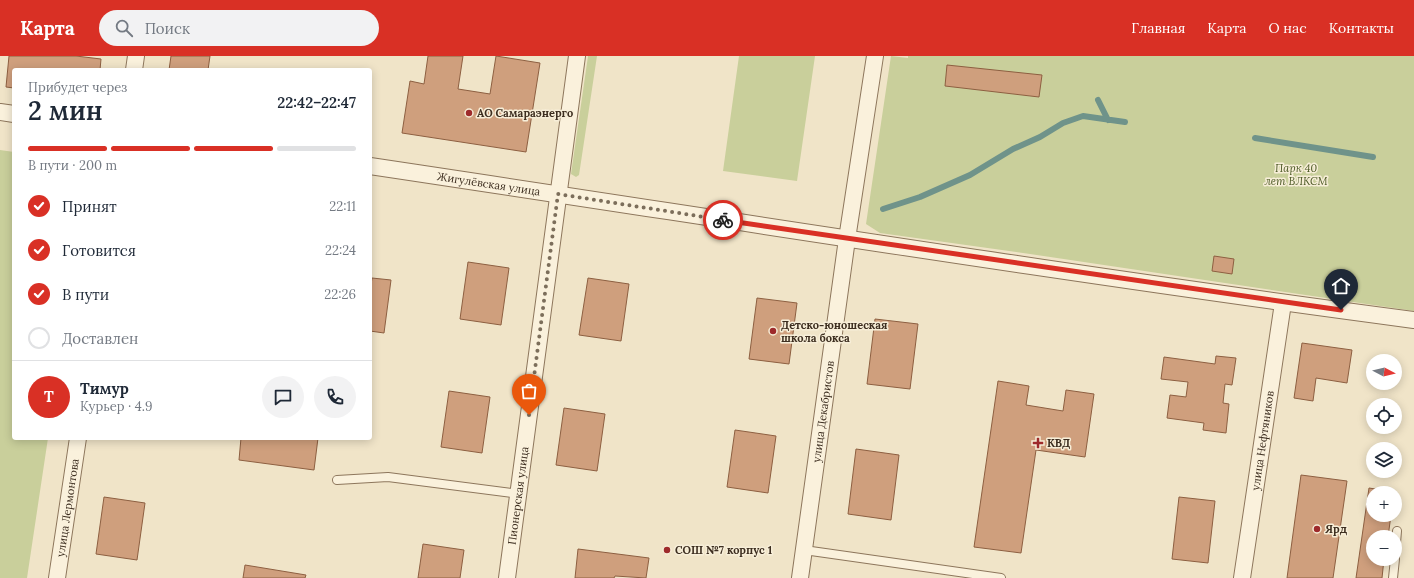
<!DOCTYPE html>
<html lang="ru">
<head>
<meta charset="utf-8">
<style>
	body { margin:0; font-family:Lora,serif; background:#f2f2f3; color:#1f2937; height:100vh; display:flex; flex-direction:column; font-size:15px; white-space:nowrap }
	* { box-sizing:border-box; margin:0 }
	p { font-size:13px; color:#747a83 }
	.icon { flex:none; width:22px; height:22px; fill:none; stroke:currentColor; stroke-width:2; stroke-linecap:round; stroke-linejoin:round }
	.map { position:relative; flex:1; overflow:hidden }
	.drawer { position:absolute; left:12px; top:12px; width:360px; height:372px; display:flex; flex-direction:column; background:#fff; border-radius:4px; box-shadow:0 2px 10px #0003 }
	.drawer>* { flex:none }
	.needle { width:26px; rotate:97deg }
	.fabs { position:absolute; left:1366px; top:298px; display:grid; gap:8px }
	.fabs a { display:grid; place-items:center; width:36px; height:36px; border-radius:50%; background:#fff; box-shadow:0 2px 10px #0003; font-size:20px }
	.pin { position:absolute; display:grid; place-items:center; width:34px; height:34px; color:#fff; margin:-41px -17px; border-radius:50% 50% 50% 0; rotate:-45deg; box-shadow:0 0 4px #0007 }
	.pin .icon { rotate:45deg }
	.courier { position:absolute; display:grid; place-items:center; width:40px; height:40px; margin:-20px; border:3px solid #d93025; border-radius:50%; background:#fff; color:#222; box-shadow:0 1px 5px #0007 }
	.summary em { font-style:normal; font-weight:600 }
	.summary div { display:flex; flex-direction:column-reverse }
	.summary { display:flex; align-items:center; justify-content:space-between; height:68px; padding:0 16px }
	h1 { font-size:26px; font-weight:600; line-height:30px }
	.bar { display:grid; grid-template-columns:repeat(4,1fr); gap:6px 4px; align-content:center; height:48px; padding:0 16px }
	.bar i { height:5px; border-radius:3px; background:#e0e1e3 }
	.bar .current { background:#d93025 }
	.bar p { grid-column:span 4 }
	.line { display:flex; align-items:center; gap:10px; padding:0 16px; border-top:1px solid #e0e1e3 }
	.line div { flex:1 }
	.round { display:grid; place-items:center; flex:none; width:42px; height:42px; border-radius:21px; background:#f2f2f3 }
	ol { padding:0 16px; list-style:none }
	li { display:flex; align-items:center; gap:12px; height:44px }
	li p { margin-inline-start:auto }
	li .icon { padding:4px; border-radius:50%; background:#d93025; color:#fff; stroke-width:4 }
	li:last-child { color:#747a83 }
	li i { width:22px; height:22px; border:2px solid #e0e1e3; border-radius:50% }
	header { display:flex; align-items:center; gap:24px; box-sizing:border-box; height:56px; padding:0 20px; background:#d93025; color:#fff }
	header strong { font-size:19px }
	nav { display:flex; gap:22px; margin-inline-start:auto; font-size:14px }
	.search { width:280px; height:36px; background:#f2f2f3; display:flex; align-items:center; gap:10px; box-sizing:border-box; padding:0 14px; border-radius:22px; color:#747a83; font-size:15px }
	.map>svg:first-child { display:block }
	.green { fill:#c9cf9b }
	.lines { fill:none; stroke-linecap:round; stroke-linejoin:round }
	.stream { stroke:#6f938a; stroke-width:6 }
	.building { fill:#cf9f7d; stroke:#8d5f41 }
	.lane-casing { stroke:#8d765c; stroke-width:10 }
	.street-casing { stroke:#8d765c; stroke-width:18 }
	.lane { stroke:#faf1dc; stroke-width:8 }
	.street { stroke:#faf1dc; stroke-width:16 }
	.done { stroke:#7c6e5b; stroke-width:4; stroke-dasharray:0 7.2 }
	.route { stroke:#d93025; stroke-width:5 }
	.poi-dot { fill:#9e2a2b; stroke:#f7eed8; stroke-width:1.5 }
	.labels { text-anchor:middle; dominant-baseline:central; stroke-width:3; stroke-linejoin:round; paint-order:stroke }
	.poi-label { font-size:11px; font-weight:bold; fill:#3d2e20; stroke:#f7eed8; text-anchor:start }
	.park-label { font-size:11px; font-style:italic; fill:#4d5a26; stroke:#f7eed8 }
	.street-label { font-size:11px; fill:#3d2e20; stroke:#f7eed8 }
</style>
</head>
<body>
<header>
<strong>Карта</strong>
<div class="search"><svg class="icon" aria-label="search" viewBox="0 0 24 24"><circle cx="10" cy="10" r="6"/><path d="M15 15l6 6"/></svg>Поиск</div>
<nav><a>Главная</a><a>Карта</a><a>О нас</a><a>Контакты</a></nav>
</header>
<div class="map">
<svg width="1414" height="522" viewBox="0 0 1414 522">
	<rect width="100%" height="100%" fill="#f0e4c8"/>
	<path class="green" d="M 588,0 L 597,0 L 579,119 L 576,121 L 571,118 Z
		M 739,0 L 815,0 L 797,125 L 723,115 Z
		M 891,0 L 908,2 L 908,0 L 1414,0 L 1414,255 L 1030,198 L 880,177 L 866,168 Z
		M 0,94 L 14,96 L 14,382 L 48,382 L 27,522 L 0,522 Z"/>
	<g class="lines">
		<path class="stream" d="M 1098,44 L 1108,64
			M 1255,82 L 1373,101
			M 883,153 L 920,141 L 970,119 L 1013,93 L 1040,81 L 1063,67 L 1083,60 L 1125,66"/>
	</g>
	<path class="building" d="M 9,0 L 76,0 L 101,3 L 100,14 L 14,14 L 14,32 L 6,31 Z
		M 171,0 L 210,0 L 208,14 L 169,14 Z
		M 428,0 L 463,0 L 458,33 L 490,38 L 496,0 L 540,7 L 526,96 L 402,77 L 410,25 L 424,28 Z
		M 947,9 L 1042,19 L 1039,41 L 945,30 Z
		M 1214,200 L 1234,203 L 1232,218 L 1212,215 Z
		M 468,206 L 509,212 L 501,269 L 460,263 Z
		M 372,222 L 391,224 L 384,277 L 370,275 L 370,236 Z
		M 588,222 L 629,228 L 621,285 L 579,279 Z
		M 757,242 L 797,247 L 789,308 L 749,303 Z
		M 875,263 L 918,268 L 910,333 L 867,328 Z
		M 1302,287 L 1352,294 L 1347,327 L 1316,322 L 1313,345 L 1294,342 Z
		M 1216,300 L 1236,302 L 1232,329 L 1225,328 L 1223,347 L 1229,348 L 1226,377 L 1203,374 L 1204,367 L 1167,362 L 1170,339 L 1186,341 L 1188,326 L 1161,323 L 1164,301 L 1215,308 Z
		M 998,325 L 1029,330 L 1026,349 L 1063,355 L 1066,334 L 1094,338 L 1085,401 L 1036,394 L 1021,497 L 974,491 Z
		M 449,335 L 490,341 L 482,397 L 441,391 Z
		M 564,352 L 605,358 L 597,415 L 556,409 Z
		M 735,374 L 776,380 L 768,437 L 727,431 Z
		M 241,382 L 318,382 L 314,414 L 239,404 Z
		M 856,393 L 899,399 L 891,464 L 848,458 Z
		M 1301,419 L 1347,425 L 1333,522 L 1287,522 Z
		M 1369,432 L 1394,436 L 1394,437 L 1373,437 L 1373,459 L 1391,459 L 1388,481 L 1373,481 L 1373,503 L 1384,503 L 1382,522 L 1356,522 Z
		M 104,441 L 145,447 L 137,504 L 96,498 Z
		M 1179,441 L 1215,445 L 1208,507 L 1172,503 Z
		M 423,488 L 464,494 L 460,522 L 418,522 Z
		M 578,493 L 649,502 L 646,522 L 615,520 L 614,522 L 575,522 Z
		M 245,509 L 306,519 L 305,522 L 243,522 Z"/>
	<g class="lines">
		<g class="lane-casing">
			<path id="lane" d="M 337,424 L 388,421 L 519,438
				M 804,494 L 1001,522
				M 1395,499 L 1397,475
				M 1393,522 L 1395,503"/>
		</g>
		<g class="street-casing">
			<g id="street">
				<path d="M 134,14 L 136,0"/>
				<path d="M 0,56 L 14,58"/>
				<path id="s1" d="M 370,110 C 718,162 1065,218 1414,264"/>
				<path id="s2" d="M 57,522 L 78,382"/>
				<path id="s3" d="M 507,522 L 577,0"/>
				<path id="s4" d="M 800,522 L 847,183 L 875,0"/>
				<path id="s5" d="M 1242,522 L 1283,247"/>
			</g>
		</g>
		<use href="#lane" class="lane"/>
		<use href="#street" class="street"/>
	</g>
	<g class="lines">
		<path class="done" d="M 529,359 L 558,138 L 723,164"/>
		<path class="route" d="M 723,164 L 1341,254"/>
	</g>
	<g class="poi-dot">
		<circle cx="469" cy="57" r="4"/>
		<circle cx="773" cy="275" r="4"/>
		<path d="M1036 381h4v4h4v4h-4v4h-4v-4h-4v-4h4z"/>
		<circle cx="1317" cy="473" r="4"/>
		<circle cx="667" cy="494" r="4"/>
	</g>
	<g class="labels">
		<g class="poi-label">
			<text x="477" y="57">АО Самараэнерго</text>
			<text x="781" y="269">Детско-юношеская<tspan x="781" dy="13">школа бокса</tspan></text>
			<text x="1047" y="387">КВД</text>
			<text x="1325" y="473">Ярд</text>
			<text x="675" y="494">СОШ №7 корпус 1</text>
		</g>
		<g class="park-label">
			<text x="1296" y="112">Парк 40<tspan x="1296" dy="13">лет ВЛКСМ</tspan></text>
		</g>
		<g class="street-label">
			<text stroke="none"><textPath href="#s1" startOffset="120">Жигулёвская улица</textPath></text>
			<text stroke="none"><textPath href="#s4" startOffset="168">улица Декабристов</textPath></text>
			<text stroke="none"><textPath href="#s5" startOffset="139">улица Нефтяников</textPath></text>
			<text stroke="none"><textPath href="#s3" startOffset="83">Пионерская улица</textPath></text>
			<text stroke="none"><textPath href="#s2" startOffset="71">улица Лермонтова</textPath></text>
		</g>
	</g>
</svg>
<div class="fabs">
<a><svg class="needle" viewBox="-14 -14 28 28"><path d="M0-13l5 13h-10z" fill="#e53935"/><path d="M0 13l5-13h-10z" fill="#747a83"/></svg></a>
<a><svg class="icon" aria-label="locate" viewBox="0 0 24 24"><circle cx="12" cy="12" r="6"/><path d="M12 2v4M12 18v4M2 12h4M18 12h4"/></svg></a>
<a><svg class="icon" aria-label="layers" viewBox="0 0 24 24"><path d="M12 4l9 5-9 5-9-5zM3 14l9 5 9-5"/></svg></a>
<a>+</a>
<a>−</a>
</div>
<div class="pin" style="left:529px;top:359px;background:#ea580c"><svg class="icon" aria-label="bag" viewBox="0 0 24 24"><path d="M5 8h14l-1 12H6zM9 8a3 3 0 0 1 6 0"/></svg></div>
<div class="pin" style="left:1341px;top:254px;background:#1f2937"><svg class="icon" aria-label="home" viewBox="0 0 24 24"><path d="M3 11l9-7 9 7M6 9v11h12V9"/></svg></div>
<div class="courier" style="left:723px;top:164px"><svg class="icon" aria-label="bike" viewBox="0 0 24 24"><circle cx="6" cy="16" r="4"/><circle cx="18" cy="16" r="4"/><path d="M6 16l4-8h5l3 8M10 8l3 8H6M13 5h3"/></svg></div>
<section class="drawer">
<div class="summary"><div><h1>2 мин</h1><p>Прибудет через</p></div><em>22:42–22:47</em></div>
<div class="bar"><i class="current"></i><i class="current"></i><i class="current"></i><i></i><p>В пути · 200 m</p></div>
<ol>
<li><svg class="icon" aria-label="check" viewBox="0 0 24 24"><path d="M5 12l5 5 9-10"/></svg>Принят<p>22:11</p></li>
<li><svg class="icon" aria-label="check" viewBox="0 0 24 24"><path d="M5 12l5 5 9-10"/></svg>Готовится<p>22:24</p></li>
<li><svg class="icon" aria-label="check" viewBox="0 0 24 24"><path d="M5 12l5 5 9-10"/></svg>В пути<p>22:26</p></li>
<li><i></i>Доставлен</li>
</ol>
<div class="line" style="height:72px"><b class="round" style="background:#d93025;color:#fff">Т</b><div><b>Тимур</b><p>Курьер · 4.9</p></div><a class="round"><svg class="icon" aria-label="chat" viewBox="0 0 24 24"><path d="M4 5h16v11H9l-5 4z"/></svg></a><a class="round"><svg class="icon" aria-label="phone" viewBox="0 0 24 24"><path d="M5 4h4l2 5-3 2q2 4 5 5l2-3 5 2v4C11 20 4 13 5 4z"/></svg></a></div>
</section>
</div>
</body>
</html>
